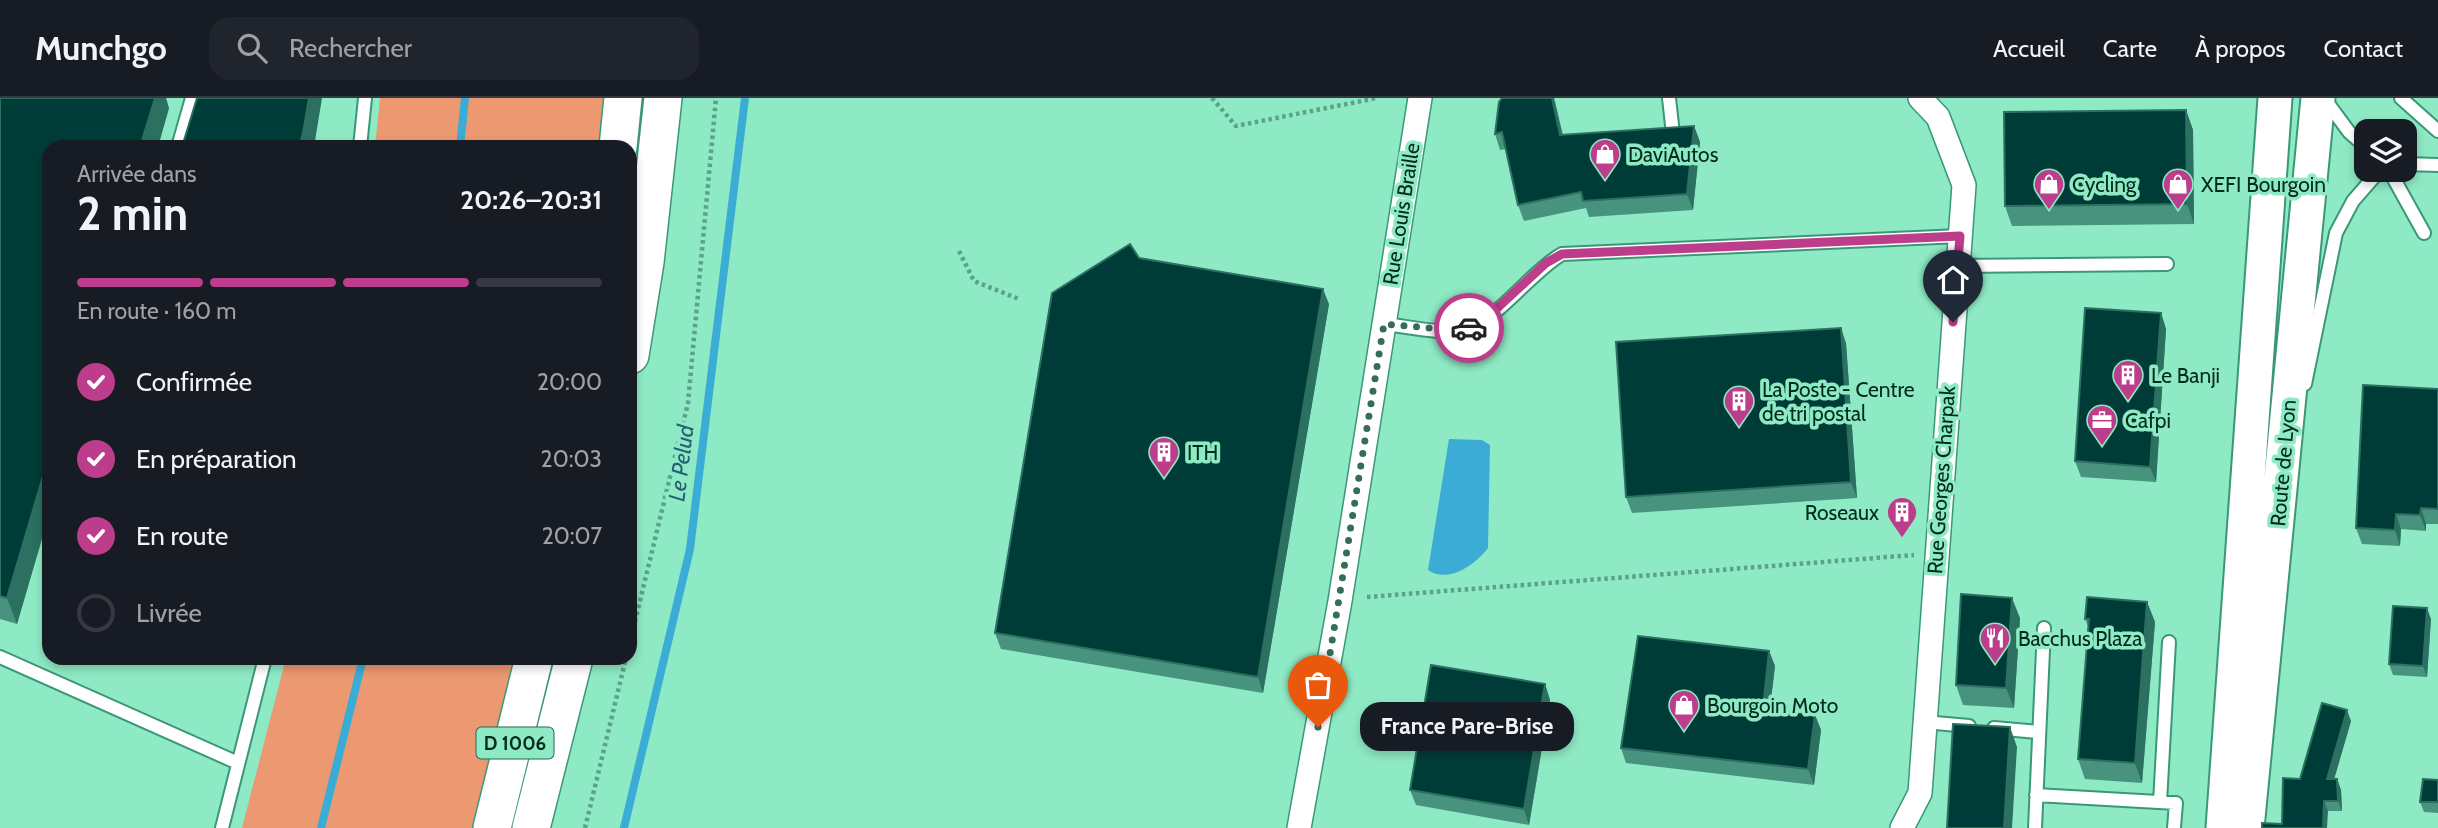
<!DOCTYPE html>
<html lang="fr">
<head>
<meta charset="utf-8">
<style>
	body { margin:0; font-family:Cabin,sans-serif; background:#20242c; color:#f1f3f6; height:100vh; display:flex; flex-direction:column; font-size:26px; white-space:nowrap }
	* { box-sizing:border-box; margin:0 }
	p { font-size:23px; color:#9ea1a6 }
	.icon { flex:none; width:38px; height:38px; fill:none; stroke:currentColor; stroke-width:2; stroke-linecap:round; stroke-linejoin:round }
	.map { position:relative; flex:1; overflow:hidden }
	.panel { position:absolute; left:42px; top:42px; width:595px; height:525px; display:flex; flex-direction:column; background:#171b24; border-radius:21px; box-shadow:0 4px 10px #0003 }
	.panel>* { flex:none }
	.controls { position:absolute; left:2354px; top:21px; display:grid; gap:14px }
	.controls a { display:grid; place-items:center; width:63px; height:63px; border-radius:14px; background:#171b24; box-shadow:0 4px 10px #0003; font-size:35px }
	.pin { position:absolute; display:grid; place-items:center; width:60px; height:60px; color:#fff; margin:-72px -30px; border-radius:50% 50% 50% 0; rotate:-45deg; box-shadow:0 0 7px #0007 }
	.pin .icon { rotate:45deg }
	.courier { position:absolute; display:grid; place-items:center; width:70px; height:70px; margin:-35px; border:5px solid #bb3d8b; border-radius:50%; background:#fff; color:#222; box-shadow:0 2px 9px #0007 }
	.bubble { position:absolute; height:49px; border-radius:21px; background:#171b24; box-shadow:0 4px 10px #0003; font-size:23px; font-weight:800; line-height:49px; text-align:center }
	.summary em { font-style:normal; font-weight:800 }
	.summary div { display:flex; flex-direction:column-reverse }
	.summary { display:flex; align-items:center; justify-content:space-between; height:119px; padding:0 35px }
	h1 { font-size:46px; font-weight:800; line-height:52px }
	.bar { display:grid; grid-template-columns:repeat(4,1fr); gap:10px 7px; align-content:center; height:84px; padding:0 35px }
	.bar i { height:9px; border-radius:5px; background:#363941 }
	.bar .active { background:#bb3d8b }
	.bar p { grid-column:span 4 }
	ol { padding:0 35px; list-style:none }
	li { display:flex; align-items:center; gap:21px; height:77px }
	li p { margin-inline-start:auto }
	li .icon { padding:7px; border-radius:50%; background:#bb3d8b; color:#fff; stroke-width:4 }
	li:last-child { color:#9ea1a6 }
	li i { width:38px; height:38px; border:4px solid #363941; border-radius:50% }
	header { display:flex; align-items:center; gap:42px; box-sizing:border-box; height:98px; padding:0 35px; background:#171b24; border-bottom:2px solid #363941 }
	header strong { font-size:33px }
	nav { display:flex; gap:38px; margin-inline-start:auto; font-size:24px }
	.search { width:490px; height:63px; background:#20242c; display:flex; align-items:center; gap:18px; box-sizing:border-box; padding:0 24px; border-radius:21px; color:#9ea1a6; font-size:26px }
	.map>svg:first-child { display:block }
	.green { fill:#ec9870 }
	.water { fill:#3bacd5 }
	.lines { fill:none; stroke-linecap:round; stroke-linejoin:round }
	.stream { stroke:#3bacd5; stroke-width:8 }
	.service-casing { stroke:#3a9876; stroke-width:16 }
	.minor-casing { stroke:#3a9876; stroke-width:26 }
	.secondary-casing { stroke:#3a9876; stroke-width:37 }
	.primary-casing { stroke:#3a9876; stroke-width:40 }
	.path { stroke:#5aa386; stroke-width:4.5; stroke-dasharray:3.5 3.5; stroke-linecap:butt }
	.service { stroke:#fff; stroke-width:12 }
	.minor { stroke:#fff; stroke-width:23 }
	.secondary { stroke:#fff; stroke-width:33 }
	.primary { stroke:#fff; stroke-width:37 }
	.wall { fill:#47937e }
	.shaded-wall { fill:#2b7061 }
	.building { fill:#003c37; stroke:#2b7061; stroke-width:2 }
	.done { stroke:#346e58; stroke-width:7; stroke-dasharray:0 12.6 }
	.route { stroke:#bb3d8b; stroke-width:9 }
	.labels { text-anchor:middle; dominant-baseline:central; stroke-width:7; stroke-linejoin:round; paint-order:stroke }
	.shield { fill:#8eeac4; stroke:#2d6550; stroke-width:2 }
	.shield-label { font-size:19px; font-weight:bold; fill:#032c1e }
	.poi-label { font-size:21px; fill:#032c1e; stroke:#8eeac4; text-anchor:start }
	.street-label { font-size:21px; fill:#032c1e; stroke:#8eeac4 }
	.water-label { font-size:23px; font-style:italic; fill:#256076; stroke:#8eeac4 }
</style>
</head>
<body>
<header>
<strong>Munchgo</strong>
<div class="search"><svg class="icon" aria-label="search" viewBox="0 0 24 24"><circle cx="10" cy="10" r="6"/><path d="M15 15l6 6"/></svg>Rechercher</div>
<nav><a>Accueil</a><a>Carte</a><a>À propos</a><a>Contact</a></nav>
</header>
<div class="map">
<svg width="2438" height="730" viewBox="0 0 2438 730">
	<rect width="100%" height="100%" fill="#8eeac4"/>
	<path class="green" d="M 380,0 L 606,0 L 600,49 L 375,49 Z
		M 286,560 L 514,560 L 472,730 L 242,730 Z"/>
	<path class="water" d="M 1449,341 L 1482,342 L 1490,347 L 1488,450 C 1475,467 1448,486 1428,472 Z"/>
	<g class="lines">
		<path class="stream" d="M 460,49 L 465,0
			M 321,730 L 363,560
			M 624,730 L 690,451 L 745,0"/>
		<g class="service-casing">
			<path id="service" d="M 1669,0 L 1673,36
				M 2324,0 L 2349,34 L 2366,49
				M 2401,0 L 2438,33
				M 178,49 L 192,0
				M 360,49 L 365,0
				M 2404,66 L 2438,67
				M 2389,72 L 2424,135
				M 1957,168 L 2167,166
				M 1384,226 C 1405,228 1445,237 1465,232 C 1493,226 1532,173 1562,156 L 1960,138
				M 2305,286 L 2336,135 L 2353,103 L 2380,72
				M 0,559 L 238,665
				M 1924,624 L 1969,628
				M 1994,630 L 2038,634
				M 2036,697 L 2176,705 L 2174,730
				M 2160,704 L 2169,544
				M 222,730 L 265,560
				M 2035,730 L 2044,530"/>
		</g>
		<g class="minor-casing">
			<path id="minor" d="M 1299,730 L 1340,503 L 1420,0
				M 1902,730 L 1920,695 L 1964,87 L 1938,19 L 1920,0"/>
		</g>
		<g class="secondary-casing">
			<path id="secondary" d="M 2223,730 L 2275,0
				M 2247,730 L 2318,0"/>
		</g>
		<g class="primary-casing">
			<path id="primary" d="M 618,49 L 623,0
				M 630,257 L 645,164 L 663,0
				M 492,730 L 534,560
				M 531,730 L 574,560"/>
		</g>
		<path class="path" d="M 1212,0 L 1236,28 L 1377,0
			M 959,153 L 974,183 L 1019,201
			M 1367,499 L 1914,457
			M 630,544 L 688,305 L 716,0
			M 585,730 L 626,560"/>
		<use href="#service" class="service"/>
		<use href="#minor" class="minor"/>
		<use href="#secondary" class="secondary"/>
		<use href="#primary" class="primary"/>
	</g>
	<path class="wall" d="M 0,0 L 169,10 L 17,526 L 0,521 Z
		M 1555,4 L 1563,37 L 1694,28 L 1700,44 L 1693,112 L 1589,119 L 1586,110 L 1524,123 L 1518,107 L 1506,51 L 1500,52 L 1495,36 Z
		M 2186,12 L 2193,32 L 2194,126 L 2012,128 L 2005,108 Z
		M 1139,160 L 1329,206 L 1263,595 L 1001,551 L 995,535 Z
		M 2161,215 L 2166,231 L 2156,384 L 2081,379 L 2075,363 Z
		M 1846,245 L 1857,400 L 1632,415 L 1626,399 Z
		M 2438,291 L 2438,426 L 2426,426 L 2426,433 L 2401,431 L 2400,448 L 2362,446 L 2356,430 Z
		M 2147,504 L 2155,524 L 2142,685 L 2085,681 L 2078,661 L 2088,528 L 2085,521 Z
		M 2020,520 L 2014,610 L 1963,607 L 1956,587 Z
		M 2431,521 L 2427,579 L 2393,577 L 2389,566 Z
		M 1769,553 L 1775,568 L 1770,611 L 1815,617 L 1821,632 L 1814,687 L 1626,665 L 1621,650 Z
		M 1545,586 L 1550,602 L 1529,727 L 1416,707 L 1410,692 Z
		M 2351,623 L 2334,681 L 2337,681 L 2341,692 L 2342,713 L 2328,713 L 2282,726 L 2300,681 Z
		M 2438,682 L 2438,715 L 2424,714 L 2420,704 Z"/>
	<path class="shaded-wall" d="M 155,0 L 166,0 L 169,10 L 158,49 L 140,49 Z
		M 309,0 L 322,0 L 314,49 L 299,49 Z
		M 1552,0 L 1554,0 L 1555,4 L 1566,53 L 1560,37 Z
		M 2186,12 L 2193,32 L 2194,126 L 2187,106 Z
		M 1694,28 L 1700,44 L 1693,112 L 1687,96 Z
		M 1323,191 L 1329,206 L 1263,595 L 1258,579 Z
		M 2161,215 L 2166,231 L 2156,384 L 2150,369 Z
		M 1841,230 L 1846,245 L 1857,400 L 1851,384 Z
		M 49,358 L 49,416 L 17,526 L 7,500 Z
		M 2421,410 L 2426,426 L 2426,433 L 2420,417 Z
		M 2396,416 L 2401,431 L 2400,448 L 2395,432 Z
		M 2012,500 L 2020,520 L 2014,610 L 2006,590 Z
		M 2147,504 L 2155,524 L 2142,685 L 2135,665 Z
		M 2427,510 L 2431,521 L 2427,579 L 2423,568 Z
		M 1769,553 L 1775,568 L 1768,625 L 1763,610 Z
		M 1545,586 L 1550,602 L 1529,727 L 1524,711 Z
		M 2347,612 L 2351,623 L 2331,692 L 2327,681 Z
		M 1815,617 L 1821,632 L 1814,687 L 1808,671 Z
		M 2010,629 L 2017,649 L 2012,730 L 2004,730 Z
		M 2337,681 L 2341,692 L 2342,713 L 2338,703 Z
		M 2324,703 L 2328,713 L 2327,730 L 2323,730 Z"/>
	<path class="building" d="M 0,0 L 155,0 L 140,49 L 49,49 L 49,358 L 7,500 L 0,498 Z
		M 197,0 L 309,0 L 303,35 L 299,49 L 182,49 Z
		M 1502,0 L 1552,0 L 1560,37 L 1694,28 L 1687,96 L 1583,103 L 1581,94 L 1518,107 L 1502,34 L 1495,36 L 1499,4 Z
		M 2186,12 L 2187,106 L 2005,108 L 2004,14 Z
		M 1130,146 L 1139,160 L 1323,191 L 1258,579 L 995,535 L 1052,195 Z
		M 2085,210 L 2161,215 L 2150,369 L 2075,363 Z
		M 1841,230 L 1851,384 L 1626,399 L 1616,244 Z
		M 2363,287 L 2438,291 L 2438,411 L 2421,410 L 2420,417 L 2396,416 L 2395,432 L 2356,430 Z
		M 1961,496 L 2012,500 L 2006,590 L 1956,587 Z
		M 2087,499 L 2147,504 L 2135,665 L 2078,661 L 2089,521 L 2085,521 Z
		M 2393,508 L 2427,510 L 2423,568 L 2389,566 Z
		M 1638,538 L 1769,553 L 1763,610 L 1815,617 L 1808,671 L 1621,650 Z
		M 1431,567 L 1545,586 L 1524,711 L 1410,692 Z
		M 2322,605 L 2347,612 L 2327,681 L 2337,681 L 2338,703 L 2324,703 L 2323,730 L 2262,730 L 2262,725 L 2282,726 L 2283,680 L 2300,681 Z
		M 1953,626 L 2010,629 L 2004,730 L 1947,730 Z
		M 2423,681 L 2438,682 L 2438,704 L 2420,704 Z"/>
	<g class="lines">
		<path class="done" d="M 1318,629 L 1384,226 L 1464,233 L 1469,230"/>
		<path class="route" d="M 1469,230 L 1481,225 L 1546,165 L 1562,156 L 1960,138 L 1953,224"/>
	</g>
	<defs>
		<g id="shop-pin" transform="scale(1.575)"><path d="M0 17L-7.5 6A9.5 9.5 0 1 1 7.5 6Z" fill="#bb3d8b" stroke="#8eeac4"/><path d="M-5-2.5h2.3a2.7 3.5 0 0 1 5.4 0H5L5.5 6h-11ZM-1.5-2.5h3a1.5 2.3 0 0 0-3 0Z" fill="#fff"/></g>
		<g id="building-pin" transform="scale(1.575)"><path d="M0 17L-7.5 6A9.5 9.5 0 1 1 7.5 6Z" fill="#bb3d8b" stroke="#8eeac4"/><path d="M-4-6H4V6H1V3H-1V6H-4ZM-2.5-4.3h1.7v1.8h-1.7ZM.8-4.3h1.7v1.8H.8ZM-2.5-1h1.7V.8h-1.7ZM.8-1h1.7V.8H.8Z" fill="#fff"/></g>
		<g id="office-pin" transform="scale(1.575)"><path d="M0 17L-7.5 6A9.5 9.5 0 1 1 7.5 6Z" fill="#bb3d8b" stroke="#8eeac4"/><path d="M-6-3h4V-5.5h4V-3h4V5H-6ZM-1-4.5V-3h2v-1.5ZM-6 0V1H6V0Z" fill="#fff"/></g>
		<g id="restaurant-pin" transform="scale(1.575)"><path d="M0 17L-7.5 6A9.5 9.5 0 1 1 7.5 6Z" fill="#bb3d8b" stroke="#8eeac4"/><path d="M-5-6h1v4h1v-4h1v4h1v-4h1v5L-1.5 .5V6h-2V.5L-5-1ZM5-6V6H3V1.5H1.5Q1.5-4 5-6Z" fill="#fff"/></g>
	</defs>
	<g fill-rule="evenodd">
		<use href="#shop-pin" x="1605" y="56"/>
		<use href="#shop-pin" x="2049" y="86"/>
		<use href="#shop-pin" x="2178" y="86"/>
		<use href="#building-pin" x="2128" y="277"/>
		<use href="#building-pin" x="1739" y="303"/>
		<use href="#office-pin" x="2102" y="322"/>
		<use href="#building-pin" x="1164" y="354"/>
		<use href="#building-pin" x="1902" y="414"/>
		<use href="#restaurant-pin" x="1995" y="540"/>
		<use href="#shop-pin" x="1684" y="607"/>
	</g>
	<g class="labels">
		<rect class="shield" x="476.5" y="629.5" width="77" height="31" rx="5"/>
		<g class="shield-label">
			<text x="515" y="645">D 1006</text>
		</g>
		<g class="poi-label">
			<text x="1628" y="56">DaviAutos</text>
			<text x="2072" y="86">Cycling</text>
			<text x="2201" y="86">XEFI Bourgoin</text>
			<text x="2151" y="277">Le Banji</text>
			<text x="1762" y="291">La Poste - Centre<tspan x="1762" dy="24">de tri postal</tspan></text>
			<text x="2125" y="322">Cafpi</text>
			<text x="1187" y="354">ITH</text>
			<text x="1879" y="414" text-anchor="end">Roseaux</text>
			<text x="2018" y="540">Bacchus Plaza</text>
			<text x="1707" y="607">Bourgoin Moto</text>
		</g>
		<g class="street-label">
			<text transform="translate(1401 116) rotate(-81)">Rue Louis Braille</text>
			<text transform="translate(2283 365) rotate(-85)">Route de Lyon</text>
			<text transform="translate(1941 382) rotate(-86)">Rue Georges Charpak</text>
		</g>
		<g class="water-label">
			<text transform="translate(681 365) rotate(-83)">Le Pelud</text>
		</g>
	</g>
</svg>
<div class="controls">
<a><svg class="icon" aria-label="layers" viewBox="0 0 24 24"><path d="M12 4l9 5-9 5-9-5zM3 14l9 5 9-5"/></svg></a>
</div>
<div class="pin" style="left:1318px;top:629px;background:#ea580c"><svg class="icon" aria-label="bag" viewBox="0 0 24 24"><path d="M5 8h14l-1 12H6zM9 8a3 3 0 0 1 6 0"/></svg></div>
<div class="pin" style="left:1953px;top:224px;background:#1f2937"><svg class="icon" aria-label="home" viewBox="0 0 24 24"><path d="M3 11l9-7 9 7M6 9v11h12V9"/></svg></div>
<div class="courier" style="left:1469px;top:230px"><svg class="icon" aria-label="car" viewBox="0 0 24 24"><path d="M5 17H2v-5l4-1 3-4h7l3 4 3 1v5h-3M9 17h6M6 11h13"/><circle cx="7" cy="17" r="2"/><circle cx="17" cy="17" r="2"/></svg></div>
<div class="bubble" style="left:1360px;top:604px;width:214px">France Pare-Brise</div>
<section class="panel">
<div class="summary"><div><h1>2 min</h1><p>Arrivée dans</p></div><em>20:26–20:31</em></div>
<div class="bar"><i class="active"></i><i class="active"></i><i class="active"></i><i></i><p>En route · 160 m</p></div>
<ol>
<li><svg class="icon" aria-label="check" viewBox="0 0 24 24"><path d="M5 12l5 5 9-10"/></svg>Confirmée<p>20:00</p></li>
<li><svg class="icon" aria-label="check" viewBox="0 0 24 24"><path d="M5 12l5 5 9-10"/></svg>En préparation<p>20:03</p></li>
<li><svg class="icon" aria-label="check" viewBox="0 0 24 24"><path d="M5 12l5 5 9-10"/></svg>En route<p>20:07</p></li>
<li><i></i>Livrée</li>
</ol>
</section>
</div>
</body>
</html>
